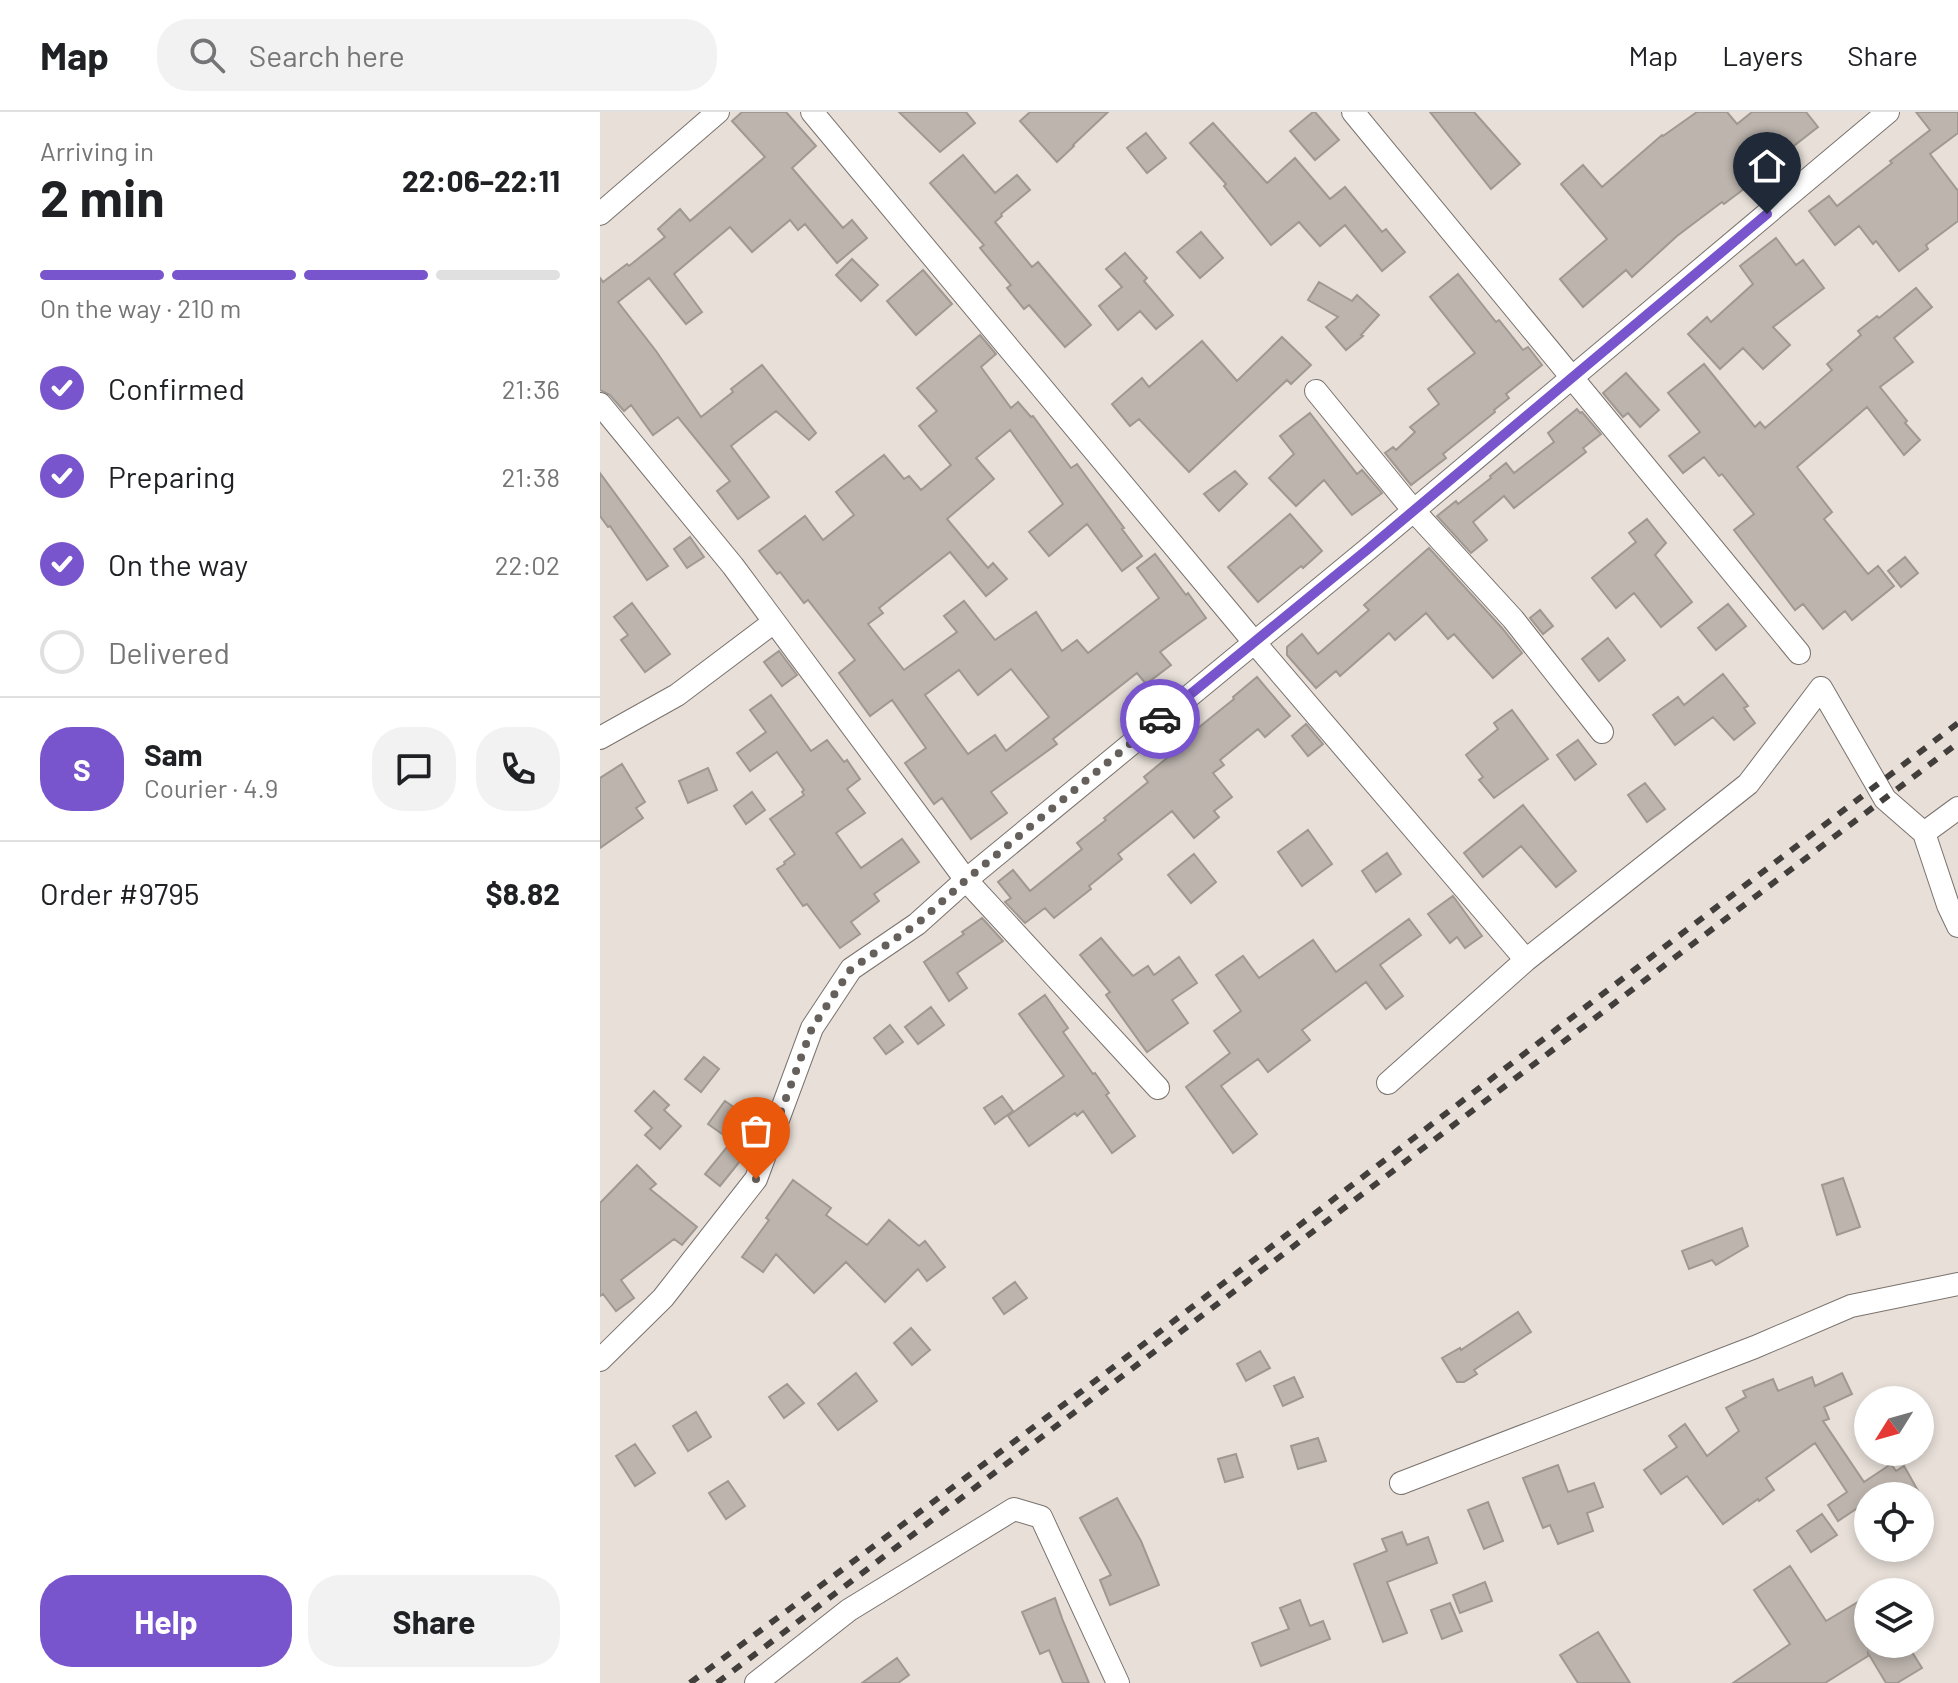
<!DOCTYPE html>
<html lang="en">
<head>
<meta charset="utf-8">
<style>
	body { margin:0; font-family:Barlow,sans-serif; background:#f2f2f2; color:#202124; height:100vh; display:flex; flex-direction:column; font-size:30px; white-space:nowrap }
	* { box-sizing:border-box; margin:0 }
	p { font-size:26px; color:#757577 }
	.icon { flex:none; width:44px; height:44px; fill:none; stroke:currentColor; stroke-width:2; stroke-linecap:round; stroke-linejoin:round }
	.map { position:relative; flex:1; overflow:hidden }
	.sheet { display:flex; flex-direction:column; background:#fff; width:600px }
	.sheet>* { flex:none }
	.needle { width:52px; rotate:233deg }
	.tools { position:absolute; left:1254px; top:1274px; display:grid; gap:16px }
	.tools a { display:grid; place-items:center; width:80px; height:80px; border-radius:50%; background:#fff; box-shadow:0 4px 12px #0003; font-size:40px }
	.pin { position:absolute; display:grid; place-items:center; width:68px; height:68px; color:#fff; margin:-82px -34px; border-radius:50% 50% 50% 0; rotate:-45deg; box-shadow:0 0 8px #0007 }
	.pin .icon { rotate:45deg }
	.courier { position:absolute; display:grid; place-items:center; width:80px; height:80px; margin:-40px; border:6px solid #7854cd; border-radius:50%; background:#fff; color:#222; box-shadow:0 2px 10px #0007 }
	.overview em { font-style:normal; font-weight:700 }
	.overview div { display:flex; flex-direction:column-reverse }
	.overview { display:flex; align-items:center; justify-content:space-between; height:136px; padding:0 40px }
	h1 { font-size:52px; font-weight:700; line-height:60px }
	.bar { display:grid; grid-template-columns:repeat(4,1fr); gap:12px 8px; align-content:center; height:96px; padding:0 40px }
	.bar i { height:10px; border-radius:6px; background:#e0e0e0 }
	.bar .on { background:#7854cd }
	.bar p { grid-column:span 4 }
	.line { display:flex; align-items:center; gap:20px; padding:0 40px; border-top:2px solid #e0e0e0 }
	.line div { flex:1 }
	.round { display:grid; place-items:center; flex:none; width:84px; height:84px; border-radius:32px; background:#f2f2f2 }
	ol { padding:0 40px; list-style:none }
	li { display:flex; align-items:center; gap:24px; height:88px }
	li p { margin-inline-start:auto }
	li .icon { padding:8px; border-radius:50%; background:#7854cd; color:#fff; stroke-width:4 }
	li:last-child { color:#757577 }
	li i { width:44px; height:44px; border:4px solid #e0e0e0; border-radius:50% }
	.button { display:flex; gap:16px; margin-top:auto; padding:16px 40px }
	.button a { flex:1; height:92px; border-radius:32px; background:#7854cd; color:#fff; font-size:32px; font-weight:700; line-height:92px; text-align:center }
	.button a+a { background:#f2f2f2; color:#202124 }
	header { display:flex; align-items:center; gap:48px; box-sizing:border-box; height:112px; padding:0 40px; background:#fff; border-bottom:2px solid #e0e0e0 }
	header strong { font-size:38px }
	nav { display:flex; gap:44px; margin-inline-start:auto; font-size:28px }
	.search { width:560px; height:72px; background:#f2f2f2; display:flex; align-items:center; gap:20px; box-sizing:border-box; padding:0 28px; border-radius:32px; color:#757577; font-size:30px }
	main { display:flex; flex:1; min-height:0 }
	.map>svg:first-child { display:block }
	.building { fill:#bcb4ad; stroke:#a09892; stroke-width:2; fill-rule:evenodd }
	.lines { fill:none; stroke-linecap:round; stroke-linejoin:round }
	.street-casing { stroke:#7a726d; stroke-width:24 }
	.street { stroke:#fff; stroke-width:22 }
	.rail { stroke:#423e3b; stroke-width:6; stroke-dasharray:10 10; stroke-linecap:butt }
	.done { stroke:#65605c; stroke-width:8; stroke-dasharray:0 14.4 }
	.route { stroke:#7854cd; stroke-width:10 }
</style>
</head>
<body>
<header>
<strong>Map</strong>
<div class="search"><svg class="icon" aria-label="search" viewBox="0 0 24 24"><circle cx="10" cy="10" r="6"/><path d="M15 15l6 6"/></svg>Search here</div>
<nav><a>Map</a><a>Layers</a><a>Share</a></nav>
</header>
<main>
<section class="sheet">
<div class="overview"><div><h1>2 min</h1><p>Arriving in</p></div><em>22:06–22:11</em></div>
<div class="bar"><i class="on"></i><i class="on"></i><i class="on"></i><i></i><p>On the way · 210 m</p></div>
<ol>
<li><svg class="icon" aria-label="check" viewBox="0 0 24 24"><path d="M5 12l5 5 9-10"/></svg>Confirmed<p>21:36</p></li>
<li><svg class="icon" aria-label="check" viewBox="0 0 24 24"><path d="M5 12l5 5 9-10"/></svg>Preparing<p>21:38</p></li>
<li><svg class="icon" aria-label="check" viewBox="0 0 24 24"><path d="M5 12l5 5 9-10"/></svg>On the way<p>22:02</p></li>
<li><i></i>Delivered</li>
</ol>
<div class="line" style="height:144px"><b class="round" style="background:#7854cd;color:#fff">S</b><div><b>Sam</b><p>Courier · 4.9</p></div><a class="round"><svg class="icon" aria-label="chat" viewBox="0 0 24 24"><path d="M4 5h16v11H9l-5 4z"/></svg></a><a class="round"><svg class="icon" aria-label="phone" viewBox="0 0 24 24"><path d="M5 4h4l2 5-3 2q2 4 5 5l2-3 5 2v4C11 20 4 13 5 4z"/></svg></a></div>
<div class="line" style="height:104px"><div>Order #9795</div><b>$8.82</b></div>
<div class="button"><a>Help</a><a>Share</a></div>
</section>
<div class="map">
<svg width="1358" height="1571" viewBox="0 0 1358 1571">
	<rect width="100%" height="100%" fill="#e7dfd8"/>
	<path class="building" d="M 142,0 L 186,0 L 216,34 L 192,56 L 243,116 L 252,108 L 267,126 L 237,151 L 205,112 L 198,118 L 190,108 L 152,140 L 130,115 L 74,162 L 102,200 L 86,212 L 49,166 L 18,190 L 56,239 L 101,305 L 133,280 L 131,277 L 162,253 L 216,321 L 209,328 L 176,299 L 131,334 L 169,385 L 138,407 L 117,379 L 130,369 L 78,305 L 53,323 L 31,293 L 24,299 L 10,283 L 0,278 L 0,166 L 3,170 L 27,152 L 29,154 L 65,125 L 58,117 L 80,97 L 90,109 L 165,45 L 132,9 Z
		M 299,0 L 366,0 L 375,11 L 340,40 Z
		M 430,0 L 508,0 L 473,33 L 474,34 L 457,50 L 420,9 Z
		M 713,0 L 715,0 L 739,28 L 715,48 L 690,19 Z
		M 830,0 L 874,0 L 920,52 L 891,77 Z
		M 1097,0 L 1127,0 L 1137,12 L 1152,0 L 1206,0 L 1218,15 L 1163,58 L 1165,61 L 1124,92 L 1122,90 L 1077,124 L 1032,165 L 1026,158 L 983,195 L 960,167 L 1007,127 L 961,72 L 983,53 L 1002,75 L 1062,23 L 1063,24 Z
		M 1316,0 L 1358,0 L 1358,21 L 1330,42 L 1358,79 L 1358,109 L 1326,133 L 1328,137 L 1299,159 L 1276,129 L 1273,132 L 1259,114 L 1235,133 L 1209,99 L 1229,84 L 1237,94 L 1292,51 L 1290,49 L 1330,18 Z
		M 613,11 L 667,71 L 695,46 L 730,87 L 745,75 L 782,120 L 786,117 L 805,140 L 782,159 L 745,113 L 720,134 L 699,110 L 671,133 L 624,74 L 626,72 L 590,31 Z
		M 546,21 L 566,46 L 547,61 L 527,36 Z
		M 363,43 L 395,81 L 417,63 L 430,78 L 401,102 L 402,104 L 395,110 L 432,155 L 438,150 L 491,213 L 465,235 L 429,193 L 424,197 L 407,176 L 411,173 L 380,136 L 384,133 L 330,71 Z
		M 601,120 L 623,146 L 600,166 L 577,140 Z
		M 1176,126 L 1196,153 L 1203,148 L 1224,176 L 1173,215 L 1190,233 L 1163,257 L 1143,236 L 1120,257 L 1088,222 L 1107,205 L 1111,210 L 1153,172 L 1140,154 Z
		M 525,141 L 547,166 L 544,169 L 573,203 L 556,217 L 540,199 L 518,218 L 499,194 L 522,175 L 506,157 Z
		M 252,147 L 278,173 L 261,189 L 236,163 Z
		M 323,158 L 352,192 L 316,223 L 287,189 Z
		M 858,162 L 896,210 L 899,208 L 923,238 L 928,235 L 942,253 L 906,282 L 909,286 L 894,298 L 895,300 L 843,342 L 846,346 L 811,373 L 785,341 L 793,335 L 796,338 L 815,320 L 810,315 L 839,292 L 828,277 L 875,241 L 830,185 Z
		M 719,170 L 752,189 L 757,183 L 779,203 L 761,223 L 763,224 L 746,238 L 726,215 L 738,205 L 708,188 Z
		M 1316,176 L 1332,195 L 1294,226 L 1313,250 L 1280,275 L 1307,309 L 1305,311 L 1320,328 L 1304,343 L 1267,295 L 1197,355 L 1232,400 L 1224,407 L 1268,462 L 1278,454 L 1294,474 L 1252,508 L 1245,499 L 1223,517 L 1203,492 L 1195,498 L 1134,418 L 1154,402 L 1122,362 L 1119,364 L 1104,345 L 1083,361 L 1069,344 L 1100,320 L 1068,281 L 1104,252 L 1155,315 L 1160,310 L 1165,316 L 1232,258 L 1227,252 L 1261,223 L 1258,219 L 1277,204 L 1279,206 Z
		M 380,223 L 396,242 L 381,255 L 411,296 L 418,290 L 431,305 L 433,304 L 471,356 L 477,352 L 524,416 L 522,417 L 542,444 L 522,459 L 487,412 L 449,444 L 429,420 L 463,392 L 410,318 L 376,346 L 394,367 L 347,407 L 388,456 L 393,451 L 407,467 L 386,484 L 350,440 L 279,496 L 283,501 L 268,512 L 304,558 L 357,520 L 344,504 L 364,489 L 395,528 L 436,500 L 462,539 L 477,528 L 488,541 L 559,486 L 537,456 L 555,442 L 586,483 L 588,481 L 606,506 L 560,540 L 571,553 L 546,572 L 537,561 L 453,627 L 457,632 L 391,680 L 407,701 L 371,727 L 342,686 L 334,692 L 305,651 L 326,636 L 292,588 L 270,604 L 239,561 L 255,548 L 208,488 L 204,491 L 180,460 L 177,462 L 159,439 L 205,404 L 223,428 L 254,403 L 236,380 L 284,343 L 304,367 L 309,364 L 321,378 L 351,353 L 319,314 L 337,299 L 317,276 ZM 411,557 L 449,605 L 406,639 L 395,623 L 368,642 L 325,583 L 359,558 L 378,583 Z
		M 682,225 L 711,253 L 691,272 L 687,268 L 589,360 L 539,307 L 530,314 L 512,292 L 542,266 L 549,275 L 602,229 L 637,269 Z
		M 1026,261 L 1059,298 L 1040,315 L 1028,301 L 1023,305 L 1003,281 Z
		M 977,297 L 980,301 L 982,300 L 1001,322 L 983,336 L 986,340 L 914,396 L 904,384 L 873,410 L 887,428 L 871,441 L 837,404 L 856,389 L 858,392 L 891,366 L 890,364 L 906,351 L 914,361 L 954,330 L 948,321 Z
		M 710,301 L 757,362 L 762,358 L 782,381 L 752,403 L 724,368 L 696,394 L 669,366 L 694,342 L 680,324 Z
		M 635,359 L 647,372 L 619,399 L 604,382 Z
		M 0,361 L 68,454 L 47,468 L 10,414 L 8,415 L 0,404 Z
		M 690,402 L 722,439 L 703,456 L 701,454 L 658,490 L 628,455 Z
		M 1047,407 L 1066,431 L 1055,443 L 1092,490 L 1061,515 L 1034,481 L 1016,496 L 992,466 L 1036,430 L 1029,421 Z
		M 90,425 L 104,445 L 87,456 L 74,437 Z
		M 829,436 L 902,516 L 922,541 L 893,566 L 854,522 L 848,527 L 826,501 L 795,528 L 789,521 L 740,564 L 736,559 L 716,576 L 687,543 L 687,535 L 702,522 L 718,542 L 769,498 L 764,493 Z
		M 1305,445 L 1318,461 L 1301,475 L 1288,459 Z
		M 32,491 L 70,542 L 45,560 L 21,528 L 28,523 L 14,505 Z
		M 1128,492 L 1146,514 L 1116,538 L 1098,516 Z
		M 940,498 L 953,514 L 943,522 L 930,506 Z
		M 1008,526 L 1025,548 L 999,569 L 982,547 Z
		M 179,539 L 197,563 L 182,574 L 164,550 Z
		M 1123,562 L 1148,594 L 1144,596 L 1155,611 L 1134,628 L 1113,605 L 1075,633 L 1053,603 L 1078,585 L 1084,593 Z
		M 657,565 L 690,604 L 665,625 L 658,617 L 620,648 L 624,653 L 613,661 L 632,685 L 614,699 L 619,705 L 594,726 L 572,699 L 518,742 L 522,747 L 489,774 L 491,777 L 454,806 L 445,796 L 425,811 L 405,790 L 411,786 L 398,770 L 413,758 L 430,779 L 482,737 L 477,731 L 506,708 L 504,706 L 548,670 L 544,665 L 573,641 L 565,632 L 593,610 L 598,616 L 634,587 L 633,585 Z
		M 171,583 L 211,639 L 227,628 L 244,650 L 247,648 L 260,667 L 247,677 L 265,701 L 236,721 L 261,756 L 302,727 L 319,750 L 274,782 L 279,789 L 251,810 L 260,822 L 240,836 L 207,792 L 203,794 L 177,757 L 185,752 L 184,750 L 195,742 L 170,707 L 204,683 L 202,680 L 204,678 L 177,640 L 150,659 L 137,641 L 166,620 L 150,598 Z
		M 912,598 L 948,647 L 894,686 L 879,668 L 883,665 L 866,643 L 898,617 L 894,611 Z
		M 706,612 L 723,632 L 708,644 L 692,624 Z
		M 978,628 L 996,652 L 975,668 L 957,643 Z
		M 22,652 L 45,690 L 36,696 L 43,706 L 0,736 L 0,666 Z
		M 108,656 L 117,678 L 88,691 L 79,669 Z
		M 1045,671 L 1065,697 L 1047,710 L 1028,683 Z
		M 152,680 L 165,698 L 146,712 L 134,694 Z
		M 923,693 L 976,759 L 956,775 L 921,734 L 883,765 L 864,741 Z
		M 708,718 L 732,752 L 702,774 L 678,740 Z
		M 787,741 L 801,762 L 776,780 L 762,759 Z
		M 594,742 L 616,770 L 591,791 L 568,763 Z
		M 853,784 L 882,824 L 865,836 L 857,825 L 850,831 L 828,802 Z
		M 382,806 L 403,829 L 357,861 L 367,876 L 349,889 L 324,850 L 364,822 L 362,820 Z
		M 809,807 L 821,823 L 780,853 L 803,884 L 786,897 L 766,870 L 702,918 L 710,928 L 668,960 L 658,947 L 621,974 L 657,1022 L 633,1041 L 586,975 L 630,941 L 614,919 L 641,899 L 616,863 L 643,844 L 659,866 L 713,828 L 736,860 Z
		M 501,826 L 533,864 L 548,854 L 554,863 L 579,845 L 597,871 L 572,888 L 588,911 L 547,940 L 506,883 L 510,880 L 480,843 Z
		M 445,883 L 468,916 L 463,920 L 493,962 L 495,961 L 509,981 L 506,983 L 535,1024 L 512,1041 L 483,999 L 477,1004 L 475,1001 L 429,1034 L 408,1004 L 464,964 L 419,902 Z
		M 331,895 L 344,913 L 318,932 L 305,915 Z
		M 290,913 L 303,930 L 286,942 L 274,926 Z
		M 104,945 L 119,957 L 101,980 L 85,967 Z
		M 54,979 L 69,993 L 64,998 L 81,1014 L 60,1037 L 45,1023 L 52,1016 L 35,999 Z
		M 402,984 L 413,999 L 395,1012 L 384,996 Z
		M 125,989 L 145,1003 L 147,1000 L 162,1010 L 153,1033 L 120,1074 L 105,1062 L 132,1029 L 108,1012 Z
		M 37,1053 L 56,1072 L 50,1077 L 97,1115 L 82,1133 L 74,1127 L 21,1168 L 34,1186 L 16,1199 L 3,1182 L 0,1184 L 0,1091 Z
		M 1243,1066 L 1260,1115 L 1237,1123 L 1222,1073 Z
		M 193,1068 L 231,1096 L 226,1103 L 267,1133 L 289,1108 L 319,1134 L 325,1129 L 345,1155 L 327,1169 L 318,1157 L 285,1190 L 246,1150 L 214,1181 L 176,1142 L 163,1160 L 142,1145 L 169,1108 L 166,1106 Z
		M 1142,1116 L 1148,1134 L 1116,1153 L 1112,1148 L 1089,1157 L 1082,1139 Z
		M 415,1170 L 427,1186 L 404,1202 L 393,1186 Z
		M 918,1200 L 931,1220 L 874,1258 L 877,1262 L 864,1270 L 857,1270 L 842,1246 L 860,1236 L 861,1238 Z
		M 311,1216 L 330,1238 L 312,1253 L 294,1231 Z
		M 660,1239 L 670,1256 L 646,1269 L 637,1252 Z
		M 256,1261 L 277,1289 L 238,1318 L 218,1292 Z
		M 1242,1261 L 1252,1282 L 1224,1295 L 1229,1307 L 1223,1309 L 1264,1370 L 1291,1352 L 1296,1359 L 1304,1354 L 1321,1384 L 1268,1384 L 1268,1389 L 1238,1409 L 1228,1393 L 1247,1380 L 1215,1331 L 1166,1366 L 1174,1378 L 1159,1389 L 1158,1387 L 1123,1412 L 1087,1364 L 1061,1382 L 1044,1358 L 1077,1335 L 1069,1324 L 1085,1312 L 1107,1344 L 1139,1319 L 1126,1296 L 1146,1285 L 1143,1279 L 1173,1267 L 1178,1279 L 1212,1265 L 1215,1274 Z
		M 694,1265 L 703,1285 L 683,1294 L 674,1274 Z
		M 187,1272 L 204,1291 L 184,1306 L 169,1285 Z
		M 96,1300 L 111,1325 L 88,1339 L 73,1314 Z
		M 718,1326 L 726,1349 L 698,1357 L 691,1334 Z
		M 35,1332 L 55,1361 L 35,1374 L 16,1344 Z
		M 636,1342 L 643,1365 L 625,1370 L 618,1347 Z
		M 958,1353 L 968,1380 L 994,1371 L 1003,1395 L 987,1401 L 993,1419 L 958,1432 L 950,1413 L 943,1416 L 923,1366 Z
		M 128,1369 L 145,1394 L 126,1407 L 109,1381 Z
		M 517,1386 L 541,1429 L 559,1473 L 510,1493 L 500,1468 L 511,1463 L 480,1406 Z
		M 888,1390 L 903,1429 L 884,1437 L 868,1398 Z
		M 1222,1402 L 1237,1423 L 1211,1440 L 1197,1419 Z
		M 802,1420 L 807,1433 L 828,1425 L 837,1451 L 787,1470 L 807,1521 L 783,1530 L 754,1452 L 787,1439 L 782,1427 Z
		M 1190,1454 L 1226,1509 L 1268,1484 L 1268,1532 L 1307,1532 L 1322,1556 L 1297,1571 L 1286,1571 L 1268,1541 L 1268,1544 L 1225,1571 L 1133,1571 L 1190,1532 L 1154,1478 Z
		M 885,1470 L 892,1489 L 860,1501 L 853,1483 Z
		M 455,1486 L 463,1509 L 489,1571 L 463,1571 L 449,1538 L 440,1542 L 422,1500 Z
		M 700,1488 L 710,1514 L 723,1509 L 730,1527 L 661,1554 L 652,1531 L 689,1517 L 680,1496 Z
		M 850,1491 L 862,1519 L 842,1527 L 831,1498 Z
		M 998,1520 L 1030,1571 L 978,1571 L 960,1543 Z
		M 297,1546 L 309,1563 L 298,1571 L 262,1571 Z"/>
	<g class="lines">
		<g class="street-casing">
			<path id="street" d="M 212,0 L 654,530 L 926,848
				M 753,0 L 1199,541
				M 0,102 L 118,0
				M 716,279 L 814,399 L 913,507 L 1002,620
				M 0,292 L 133,454 L 366,768 L 558,976
				M 0,626 L 77,583 L 174,510
				M 1324,721 L 1358,696
				M 788,971 L 926,848 L 1148,672 L 1221,576 L 1285,687 L 1324,721 L 1348,793 L 1358,814
				M 0,1248 L 63,1186 L 156,1067 L 212,916 L 251,857 L 317,812 L 366,768 L 768,437 L 1288,0
				M 801,1371 L 1155,1235 L 1251,1194 L 1358,1172
				M 156,1571 L 249,1498 L 414,1397 L 441,1405 L 518,1571"/>
		</g>
		<use href="#street" class="street"/>
		<path class="rail" d="M 90,1571 L 482,1279 L 1358,611
			M 117,1571 L 1358,631"/>
	</g>
	<g class="lines">
		<path class="done" d="M 156,1067 L 212,916 L 251,857 L 317,812 L 366,768 L 560,607"/>
		<path class="route" d="M 560,607 L 768,437 L 1167,102"/>
	</g>
</svg>
<div class="tools">
<a><svg class="needle" viewBox="-14 -14 28 28"><path d="M0-13l5 13h-10z" fill="#e53935"/><path d="M0 13l5-13h-10z" fill="#757577"/></svg></a>
<a><svg class="icon" aria-label="locate" viewBox="0 0 24 24"><circle cx="12" cy="12" r="6"/><path d="M12 2v4M12 18v4M2 12h4M18 12h4"/></svg></a>
<a><svg class="icon" aria-label="layers" viewBox="0 0 24 24"><path d="M12 4l9 5-9 5-9-5zM3 14l9 5 9-5"/></svg></a>
</div>
<div class="pin" style="left:156px;top:1067px;background:#ea580c"><svg class="icon" aria-label="bag" viewBox="0 0 24 24"><path d="M5 8h14l-1 12H6zM9 8a3 3 0 0 1 6 0"/></svg></div>
<div class="pin" style="left:1167px;top:102px;background:#1f2937"><svg class="icon" aria-label="home" viewBox="0 0 24 24"><path d="M3 11l9-7 9 7M6 9v11h12V9"/></svg></div>
<div class="courier" style="left:560px;top:607px"><svg class="icon" aria-label="car" viewBox="0 0 24 24"><path d="M5 17H2v-5l4-1 3-4h7l3 4 3 1v5h-3M9 17h6M6 11h13"/><circle cx="7" cy="17" r="2"/><circle cx="17" cy="17" r="2"/></svg></div>
</div>
</main>
</body>
</html>
